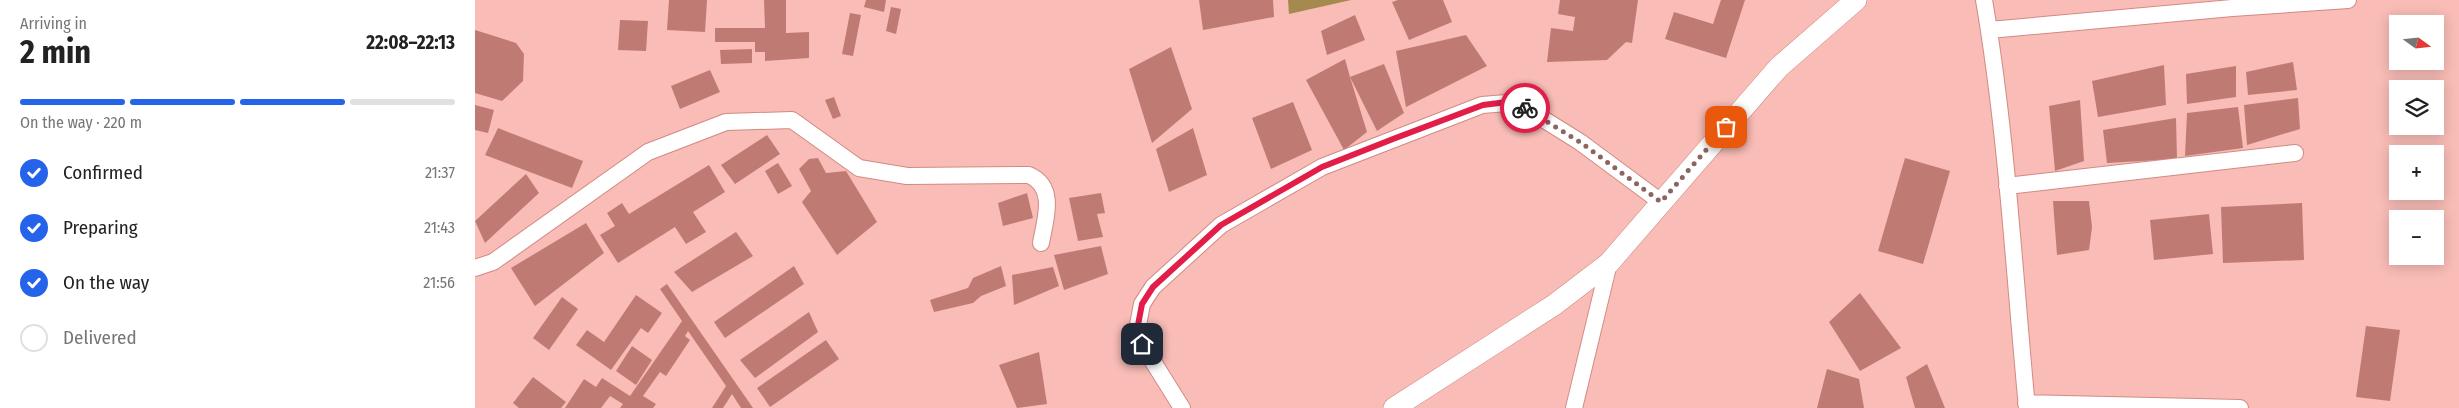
<!DOCTYPE html>
<html lang="en">
<head>
<meta charset="utf-8">
<style>
	body { margin:0; font-family:"Fira Sans Condensed",sans-serif; background:#f2f2f2; color:#222; height:100vh; display:flex; flex-direction:column; font-size:19px; white-space:nowrap }
	* { box-sizing:border-box; margin:0 }
	p { font-size:16px; color:#767676 }
	.icon { flex:none; width:28px; height:28px; fill:none; stroke:currentColor; stroke-width:2; stroke-linecap:round; stroke-linejoin:round }
	.map { position:relative; flex:1; overflow:hidden }
	.details { display:flex; flex-direction:column; background:#fff; width:475px }
	.details>* { flex:none }
	.needle { width:32px; rotate:105deg }
	.controls { position:absolute; left:1914px; top:15px; display:grid; gap:10px }
	.controls a { display:grid; place-items:center; width:55px; height:55px; border-radius:0px; background:#fff; box-shadow:0 2px 12px #0003; font-size:25px }
	.pin { position:absolute; display:grid; place-items:center; width:42px; height:42px; color:#fff; margin:-21px; border-radius:10px; box-shadow:0 2px 8px #0006 }
	.courier { position:absolute; display:grid; place-items:center; width:50px; height:50px; margin:-25px; border:4px solid #e11d48; border-radius:50%; background:#fff; color:#222; box-shadow:0 1px 6px #0007 }
	.overview em { font-style:normal; font-weight:700 }
	.overview div { display:flex; flex-direction:column-reverse }
	.overview { display:flex; align-items:center; justify-content:space-between; height:85px; padding:0 20px }
	h1 { font-size:32px; font-weight:700; line-height:38px }
	.bar { display:grid; grid-template-columns:repeat(4,1fr); gap:8px 5px; align-content:center; height:60px; padding:0 20px }
	.bar i { height:6px; border-radius:4px; background:#e0e0e0 }
	.bar .current { background:#2563eb }
	.bar p { grid-column:span 4 }
	ol { padding:0 20px; list-style:none }
	li { display:flex; align-items:center; gap:15px; height:55px }
	li p { margin-inline-start:auto }
	li .icon { padding:5px; border-radius:50%; background:#2563eb; color:#fff; stroke-width:4 }
	li:last-child { color:#767676 }
	li i { width:28px; height:28px; border:2px solid #e0e0e0; border-radius:50% }
	main { display:flex; flex:1; min-height:0 }
	.map>svg:first-child { display:block }
	.forest { fill:#a5894e }
	.building { fill:#c07a74 }
	.lines { fill:none; stroke-linecap:round; stroke-linejoin:round }
	.minor-casing { stroke:#d28a84; stroke-width:18 }
	.tertiary-casing { stroke:#d28a84; stroke-width:22 }
	.minor { stroke:#fff; stroke-width:16 }
	.tertiary { stroke:#fff; stroke-width:21 }
	.done { stroke:#8c6460; stroke-width:5; stroke-dasharray:0 9 }
	.route { stroke:#e11d48; stroke-width:6 }
</style>
</head>
<body>
<main>
<section class="details">
<div class="overview"><div><h1>2 min</h1><p>Arriving in</p></div><em>22:08–22:13</em></div>
<div class="bar"><i class="current"></i><i class="current"></i><i class="current"></i><i></i><p>On the way · 220 m</p></div>
<ol>
<li><svg class="icon" aria-label="check" viewBox="0 0 24 24"><path d="M5 12l5 5 9-10"/></svg>Confirmed<p>21:37</p></li>
<li><svg class="icon" aria-label="check" viewBox="0 0 24 24"><path d="M5 12l5 5 9-10"/></svg>Preparing<p>21:43</p></li>
<li><svg class="icon" aria-label="check" viewBox="0 0 24 24"><path d="M5 12l5 5 9-10"/></svg>On the way<p>21:56</p></li>
<li><i></i>Delivered</li>
</ol>
</section>
<div class="map">
<svg width="1984" height="408" viewBox="0 0 1984 408">
	<rect width="100%" height="100%" fill="#f9bcb6"/>
	<path class="forest" d="M 813,0 L 876,0 L 814,14 Z"/>
	<path class="building" d="M 194,0 L 232,0 L 230,32 L 192,30 Z
		M 289,0 L 311,0 L 311,33 L 334,32 L 334,58 L 290,61 L 290,52 L 280,52 L 280,42 L 240,42 L 240,28 L 290,28 Z
		M 391,0 L 411,0 L 409,12 L 389,7 Z
		M 724,0 L 798,0 L 799,17 L 728,30 Z
		M 923,0 L 968,0 L 977,22 L 934,40 L 917,2 Z
		M 1085,0 L 1163,0 L 1157,43 L 1151,42 L 1132,60 L 1072,62 L 1076,28 L 1098,31 L 1100,17 L 1083,14 Z
		M 1246,0 L 1270,0 L 1251,58 L 1190,39 L 1199,12 L 1238,24 Z
		M 416,7 L 426,9 L 421,34 L 411,31 Z
		M 375,13 L 386,15 L 378,56 L 367,54 Z
		M 880,15 L 890,40 L 852,55 L 846,31 Z
		M 145,20 L 173,21 L 171,51 L 143,50 Z
		M 0,30 L 41,43 L 49,54 L 48,81 L 27,101 L 0,93 Z
		M 991,35 L 1012,66 L 931,107 L 921,51 Z
		M 696,47 L 717,109 L 677,143 L 654,69 Z
		M 277,49 L 277,63 L 246,64 L 245,50 Z
		M 870,59 L 875,77 L 909,64 L 929,113 L 902,131 L 875,77 L 892,132 L 869,150 L 831,80 Z
		M 1818,62 L 1822,90 L 1773,95 L 1771,72 Z
		M 1689,65 L 1691,105 L 1623,117 L 1617,81 Z
		M 1761,66 L 1761,97 L 1712,104 L 1711,74 Z
		M 235,70 L 245,92 L 205,109 L 196,86 Z
		M 359,97 L 366,116 L 358,119 L 350,100 Z
		M 1823,98 L 1825,129 L 1772,145 L 1769,105 Z
		M 1605,100 L 1609,161 L 1580,171 L 1574,106 Z
		M 818,102 L 837,150 L 796,169 L 777,118 Z
		M 0,105 L 19,110 L 13,133 L 0,130 Z
		M 1763,107 L 1768,148 L 1710,156 L 1712,113 Z
		M 1701,118 L 1702,159 L 1632,163 L 1628,130 Z
		M 23,128 L 108,161 L 97,188 L 10,155 Z
		M 718,128 L 732,175 L 694,192 L 681,149 Z
		M 292,135 L 305,154 L 260,184 L 246,165 Z
		M 343,158 L 351,173 L 371,171 L 402,222 L 362,255 L 327,202 L 336,191 L 324,169 L 334,159 Z
		M 1430,158 L 1475,171 L 1448,264 L 1403,251 Z
		M 303,163 L 317,186 L 303,194 L 290,171 Z
		M 234,165 L 250,192 L 218,212 L 231,232 L 211,244 L 200,227 L 143,263 L 125,235 L 140,226 L 132,213 L 147,203 L 154,214 Z
		M 51,174 L 64,193 L 10,243 L 0,221 Z
		M 552,193 L 558,218 L 528,226 L 523,203 Z
		M 626,193 L 630,213 L 622,214 L 628,237 L 603,241 L 594,198 Z
		M 1578,201 L 1614,201 L 1617,227 L 1614,250 L 1582,255 Z
		M 1827,203 L 1829,260 L 1748,263 L 1746,207 Z
		M 1734,214 L 1738,254 L 1679,260 L 1675,220 Z
		M 111,223 L 129,253 L 60,306 L 36,268 Z
		M 261,232 L 278,256 L 217,292 L 199,272 Z
		M 626,246 L 633,274 L 589,290 L 579,255 Z
		M 319,266 L 329,284 L 250,338 L 239,322 Z
		M 526,266 L 531,286 L 506,296 L 498,303 L 459,312 L 455,300 L 493,288 L 498,278 Z
		M 578,267 L 584,286 L 539,305 L 537,275 Z
		M 192,284 L 278,408 L 266,408 L 257,394 L 248,408 L 237,408 L 251,386 L 213,331 L 210,336 L 215,340 L 191,376 L 185,372 L 168,396 L 181,404 L 178,408 L 145,408 L 148,404 L 135,396 L 126,408 L 90,408 L 109,379 L 121,387 L 127,378 L 155,396 L 207,321 L 185,289 Z
		M 1385,293 L 1426,348 L 1385,371 L 1354,322 Z
		M 161,295 L 187,313 L 173,333 L 166,328 L 136,370 L 101,345 L 112,330 L 129,342 Z
		M 87,297 L 103,309 L 74,350 L 58,338 Z
		M 334,312 L 343,332 L 280,378 L 265,360 Z
		M 1891,326 L 1925,330 L 1915,401 L 1881,397 Z
		M 351,340 L 364,359 L 295,407 L 282,388 Z
		M 157,346 L 177,360 L 161,385 L 141,371 Z
		M 564,352 L 572,404 L 542,408 L 524,365 Z
		M 1452,364 L 1470,408 L 1440,408 L 1431,377 Z
		M 1352,369 L 1384,379 L 1389,408 L 1342,408 Z
		M 58,377 L 91,402 L 86,408 L 44,408 L 38,403 Z"/>
	<g class="lines">
		<g class="minor-casing">
			<path id="minor" d="M 1509,0 C 1532,135 1539,272 1552,408
				M 1514,30 L 1757,8 L 1873,0
				M 1532,186 L 1820,153
				M 0,268 L 18,262 L 173,152 L 251,122 L 317,120 L 384,168 L 432,176 L 554,175 C 582,187 570,220 566,243
				M 1551,403 L 1765,408
				M 707,408 L 667,344 L 663,325 L 667,304 L 678,287 L 746,225 L 847,167 L 1007,105 L 1032,103 L 1052,109 L 1105,142 L 1186,202
				M 1099,408 L 1134,263"/>
		</g>
		<g class="tertiary-casing">
			<path id="tertiary" d="M 919,408 L 1079,305 L 1134,263 L 1304,67 L 1381,0"/>
		</g>
		<use href="#minor" class="minor"/>
		<use href="#tertiary" class="tertiary"/>
	</g>
	<g class="lines">
		<path class="done" d="M 1050,108 L 1105,142 L 1186,202 L 1251,127"/>
		<path class="route" d="M 667,344 L 663,325 L 667,304 L 678,287 L 746,225 L 847,167 L 918,139 L 1008,105 L 1032,102 L 1050,108"/>
	</g>
</svg>
<div class="controls">
<a><svg class="needle" viewBox="-14 -14 28 28"><path d="M0-13l5 13h-10z" fill="#e53935"/><path d="M0 13l5-13h-10z" fill="#767676"/></svg></a>
<a><svg class="icon" aria-label="layers" viewBox="0 0 24 24"><path d="M12 4l9 5-9 5-9-5zM3 14l9 5 9-5"/></svg></a>
<a>+</a>
<a>−</a>
</div>
<div class="pin" style="left:1251px;top:127px;background:#ea580c"><svg class="icon" aria-label="bag" viewBox="0 0 24 24"><path d="M5 8h14l-1 12H6zM9 8a3 3 0 0 1 6 0"/></svg></div>
<div class="pin" style="left:667px;top:344px;background:#1f2937"><svg class="icon" aria-label="home" viewBox="0 0 24 24"><path d="M3 11l9-7 9 7M6 9v11h12V9"/></svg></div>
<div class="courier" style="left:1050px;top:108px"><svg class="icon" aria-label="bike" viewBox="0 0 24 24"><circle cx="6" cy="16" r="4"/><circle cx="18" cy="16" r="4"/><path d="M6 16l4-8h5l3 8M10 8l3 8H6M13 5h3"/></svg></div>
</div>
</main>
</body>
</html>
